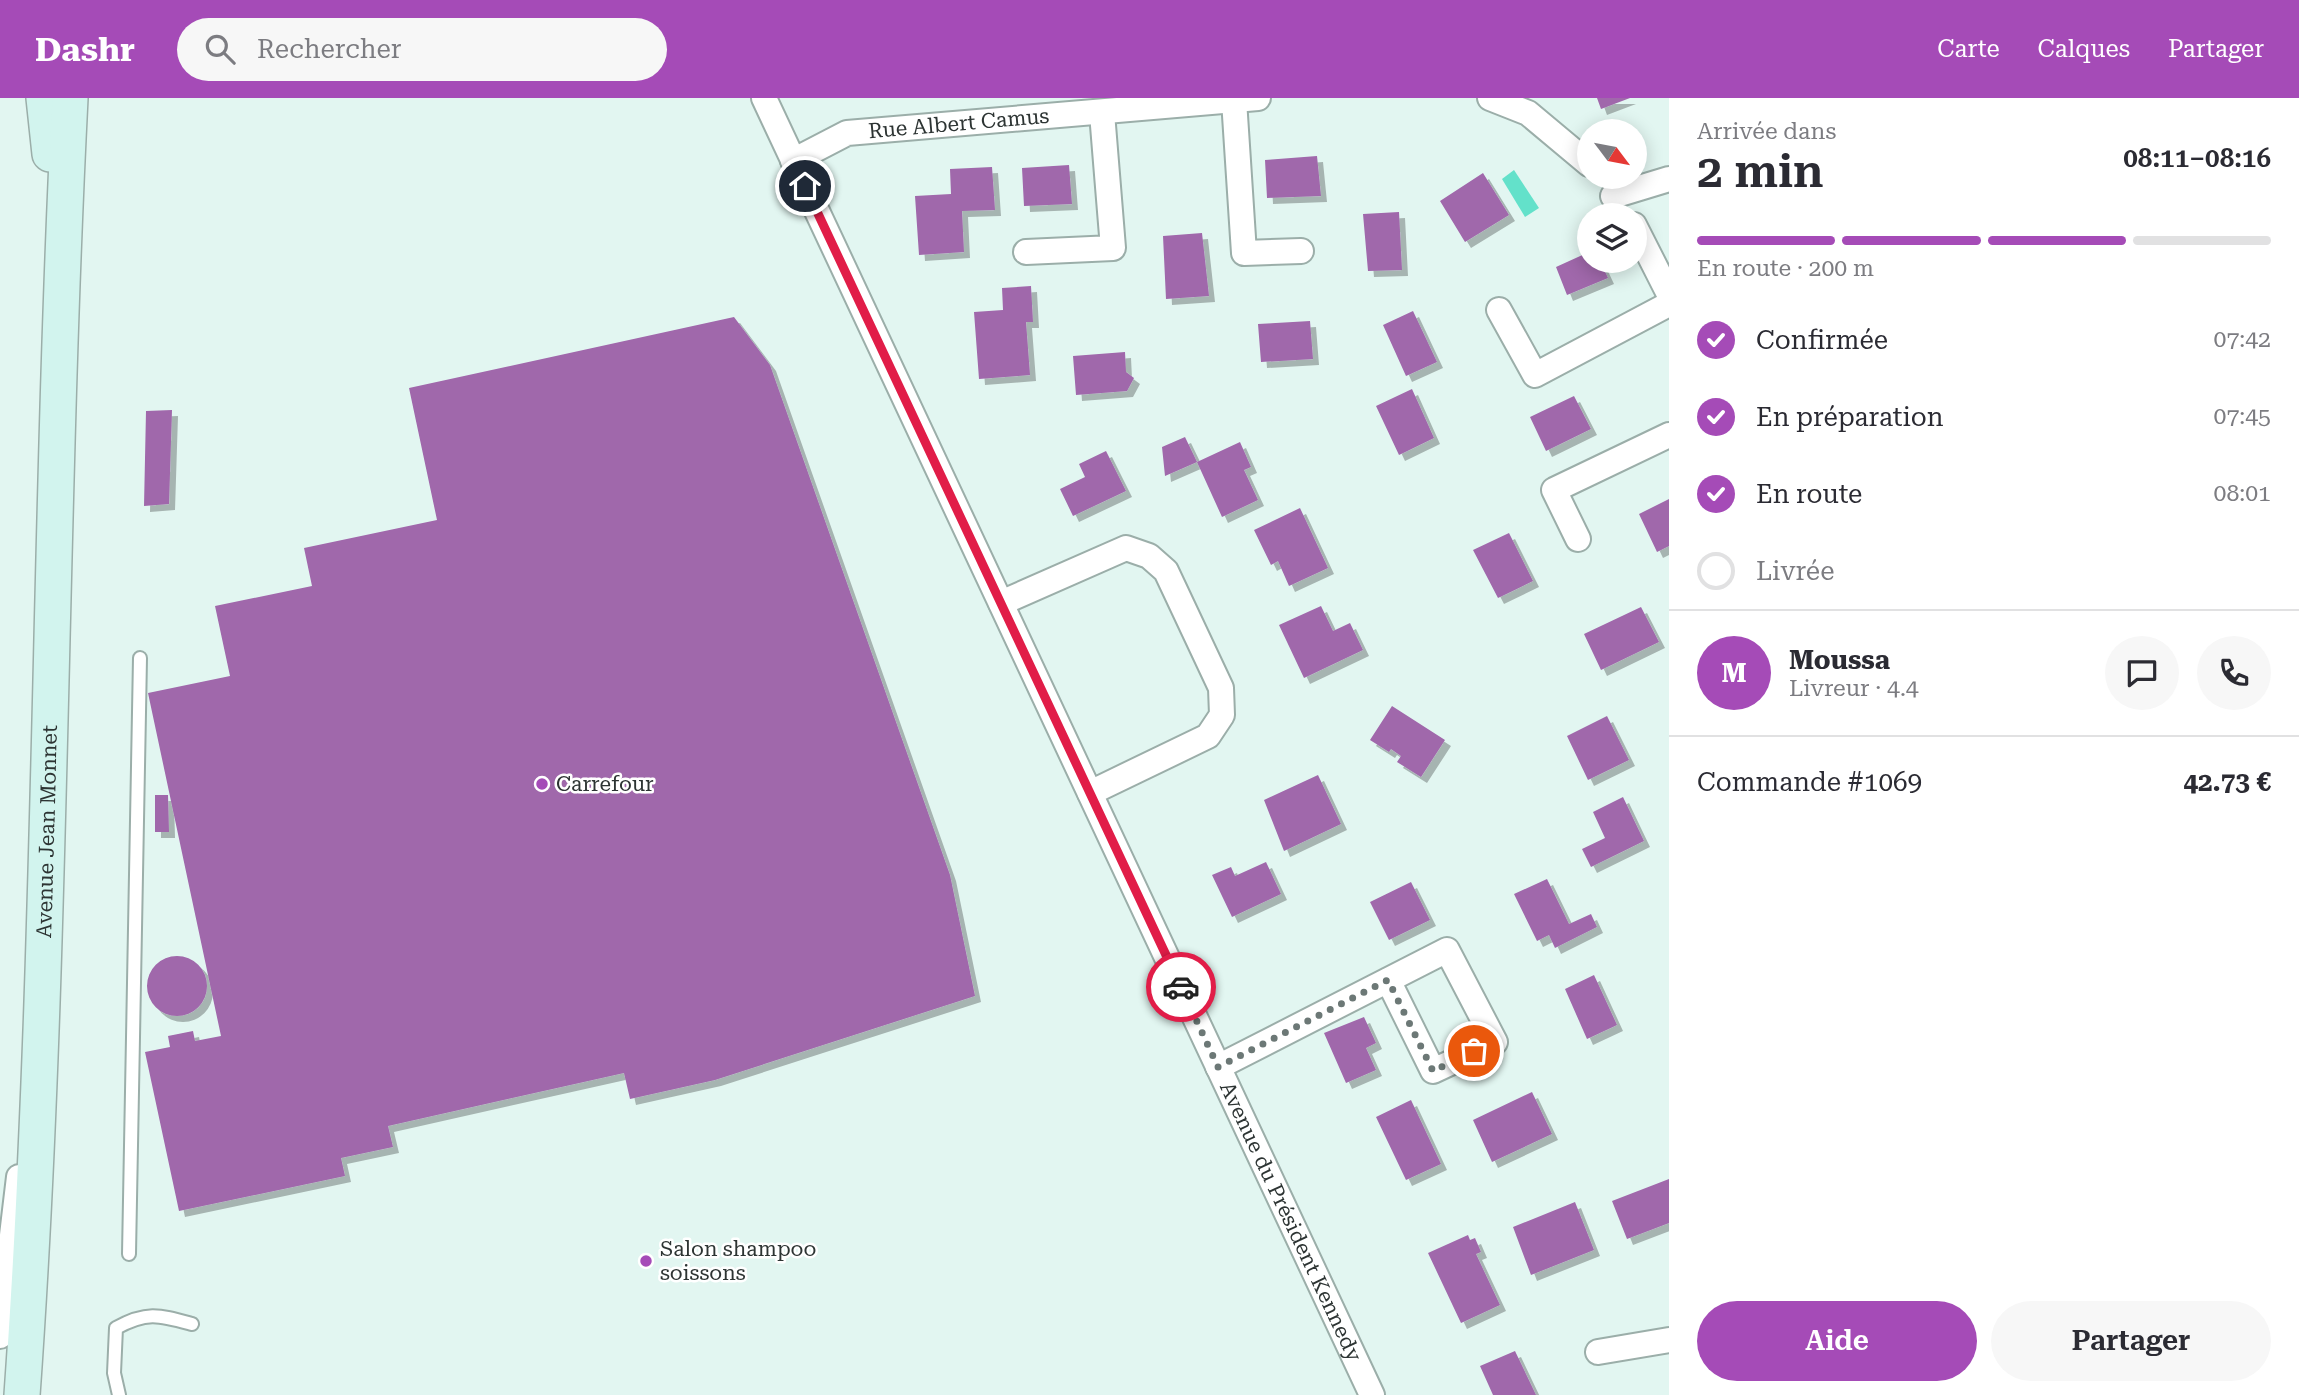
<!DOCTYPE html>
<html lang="fr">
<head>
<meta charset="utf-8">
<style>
	body { margin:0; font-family:"Roboto Serif",serif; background:#f7f7f7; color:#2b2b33; height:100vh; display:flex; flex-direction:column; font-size:26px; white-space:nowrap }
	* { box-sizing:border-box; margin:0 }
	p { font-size:23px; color:#7c7c81 }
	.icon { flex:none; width:38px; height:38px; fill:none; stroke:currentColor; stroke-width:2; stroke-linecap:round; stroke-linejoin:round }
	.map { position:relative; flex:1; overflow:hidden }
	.sheet { display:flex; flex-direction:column; background:#fff; width:630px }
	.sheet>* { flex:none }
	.needle { width:46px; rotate:122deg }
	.fabs { position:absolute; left:1577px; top:21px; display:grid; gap:14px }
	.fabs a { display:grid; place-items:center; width:70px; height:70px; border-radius:50%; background:#fff; box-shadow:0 4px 18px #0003; font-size:35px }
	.pin { position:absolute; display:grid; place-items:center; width:60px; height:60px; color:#fff; margin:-30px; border:4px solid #fff; border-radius:50%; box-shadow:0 2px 7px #0007 }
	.courier { position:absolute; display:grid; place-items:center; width:70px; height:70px; margin:-35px; border:5px solid #e11d48; border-radius:50%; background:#fff; color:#222; box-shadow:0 2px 9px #0007 }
	.head em { font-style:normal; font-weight:600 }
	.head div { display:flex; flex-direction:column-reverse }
	.head { display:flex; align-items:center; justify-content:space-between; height:119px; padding:0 28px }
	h1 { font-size:46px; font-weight:600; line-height:52px }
	.bar { display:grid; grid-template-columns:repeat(4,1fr); gap:10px 7px; align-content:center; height:84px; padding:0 28px }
	.bar i { height:9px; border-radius:5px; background:#e1e1e2 }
	.bar .selected { background:#a54bb7 }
	.bar p { grid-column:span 4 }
	.line { display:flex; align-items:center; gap:18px; padding:0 28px; border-top:2px solid #e1e1e2 }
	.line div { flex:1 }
	.round { display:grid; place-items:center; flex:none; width:74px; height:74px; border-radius:37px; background:#f7f7f7 }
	ol { padding:0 28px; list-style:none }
	li { display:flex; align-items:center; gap:21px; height:77px }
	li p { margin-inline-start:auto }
	li .icon { padding:7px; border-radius:50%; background:#a54bb7; color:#fff; stroke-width:4 }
	li:last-child { color:#7c7c81 }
	li i { width:38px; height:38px; border:4px solid #e1e1e2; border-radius:50% }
	.cta { display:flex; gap:14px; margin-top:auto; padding:14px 28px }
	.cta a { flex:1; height:80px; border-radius:42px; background:#a54bb7; color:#fff; font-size:28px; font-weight:600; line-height:80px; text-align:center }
	.cta a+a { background:#f7f7f7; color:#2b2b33 }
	header { display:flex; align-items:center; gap:42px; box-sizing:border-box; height:98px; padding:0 35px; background:#a54bb7; color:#fff }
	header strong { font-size:33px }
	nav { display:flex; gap:38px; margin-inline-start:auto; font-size:24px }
	.search { width:490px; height:63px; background:#f7f7f7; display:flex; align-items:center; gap:18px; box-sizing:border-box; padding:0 24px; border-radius:38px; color:#7c7c81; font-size:26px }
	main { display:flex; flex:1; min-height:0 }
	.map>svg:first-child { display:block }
	.water { fill:#63e1ca }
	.building { fill:#a068ab; filter:url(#shadow) }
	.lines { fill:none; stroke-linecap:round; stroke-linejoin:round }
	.lane-casing { stroke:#9baea9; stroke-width:16 }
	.street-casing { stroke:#9baea9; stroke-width:28 }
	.secondary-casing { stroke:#9baea9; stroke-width:38 }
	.lane { stroke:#fff; stroke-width:12 }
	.street { stroke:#fff; stroke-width:24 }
	.secondary { stroke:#d2f4ee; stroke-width:35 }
	.done { stroke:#6c7876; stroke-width:7; stroke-dasharray:0 12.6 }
	.route { stroke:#e11d48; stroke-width:9 }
	.poi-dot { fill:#a54bb7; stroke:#fff; stroke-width:2.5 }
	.labels { text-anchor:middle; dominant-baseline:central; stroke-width:5; stroke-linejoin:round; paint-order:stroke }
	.street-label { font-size:21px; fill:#2d3433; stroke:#fff }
	.poi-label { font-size:21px; fill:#2d3433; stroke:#fff; text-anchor:start }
</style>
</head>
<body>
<header>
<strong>Dashr</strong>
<div class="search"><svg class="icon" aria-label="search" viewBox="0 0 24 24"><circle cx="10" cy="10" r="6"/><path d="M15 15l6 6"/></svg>Rechercher</div>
<nav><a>Carte</a><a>Calques</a><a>Partager</a></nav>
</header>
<main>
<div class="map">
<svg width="1669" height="1297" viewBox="0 0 1669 1297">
	<defs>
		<filter id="shadow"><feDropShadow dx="6" dy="6" stdDeviation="0" flood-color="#0004"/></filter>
	</defs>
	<rect width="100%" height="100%" fill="#e2f6f1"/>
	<path class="water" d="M 1514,72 L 1539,110 L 1525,119 L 1502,81 Z"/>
	<path class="building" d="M 1597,0 L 1630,0 L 1601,11 Z
		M 1317,58 L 1321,98 L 1267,100 L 1265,62 Z
		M 1069,67 L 1072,106 L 1024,108 L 1022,70 Z
		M 992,69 L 995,112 L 962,113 L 964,154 L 919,157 L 915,98 L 951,96 L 950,71 Z
		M 1483,75 L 1509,117 L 1465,144 L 1440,103 Z
		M 1399,114 L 1402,172 L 1368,173 L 1363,116 Z
		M 1202,135 L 1209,198 L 1166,201 L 1163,138 Z
		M 1589,154 L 1589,163 L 1600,163 L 1608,180 L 1567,197 L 1556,169 Z
		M 1031,188 L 1033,224 L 1026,224 L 1030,277 L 979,281 L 974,214 L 1003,212 L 1002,190 Z
		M 1413,213 L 1437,264 L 1406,278 L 1383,227 Z
		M 734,219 L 770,267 L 950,777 L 975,898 L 715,982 L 630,1001 L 624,975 L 388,1028 L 393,1049 L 341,1060 L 345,1078 L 179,1113 L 145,954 L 170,949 L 168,938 L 193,933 L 195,943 L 221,938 L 148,595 L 230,578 L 215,508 L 312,488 L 304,450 L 437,422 L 409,290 Z
		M 1310,223 L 1313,261 L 1261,264 L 1258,226 Z
		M 1125,254 L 1126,274 L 1134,280 L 1127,293 L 1076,297 L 1073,258 Z
		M 1412,291 L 1434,340 L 1399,357 L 1376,308 Z
		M 1574,298 L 1591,331 L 1546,353 L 1530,319 Z
		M 172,312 L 169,406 L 144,408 L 146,313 Z
		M 1185,339 L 1197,364 L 1165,378 L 1162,349 Z
		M 1240,344 L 1251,369 L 1244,372 L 1258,402 L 1222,419 L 1197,364 Z
		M 1106,353 L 1126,393 L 1073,418 L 1060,391 L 1085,379 L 1079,366 Z
		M 1669,401 L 1669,448 L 1657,454 L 1639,416 Z
		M 1300,410 L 1328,470 L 1289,488 L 1278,463 L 1271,467 L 1254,432 Z
		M 1509,435 L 1533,483 L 1498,500 L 1473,452 Z
		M 1321,508 L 1333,533 L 1350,525 L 1363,552 L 1304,580 L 1279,527 Z
		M 1641,509 L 1659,544 L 1601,572 L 1584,536 Z
		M 1392,608 L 1445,642 L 1421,679 L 1397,664 L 1401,658 L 1391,651 L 1389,654 L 1370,642 Z
		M 1607,618 L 1629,662 L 1588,682 L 1567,638 Z
		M 1318,677 L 1341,726 L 1284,753 L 1264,702 Z
		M 155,697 L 168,697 L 169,734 L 155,734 Z
		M 1623,699 L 1644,743 L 1591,769 L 1582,751 L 1605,740 L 1593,714 Z
		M 1266,764 L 1281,796 L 1232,819 L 1212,777 L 1231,769 L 1235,778 Z
		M 1547,781 L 1569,826 L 1591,816 L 1597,829 L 1555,850 L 1549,837 L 1537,843 L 1514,796 Z
		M 1411,784 L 1430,822 L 1389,842 L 1370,804 Z
		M147 888a30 30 0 1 1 60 0a30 30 0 1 1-60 0Z
		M 1594,877 L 1617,927 L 1587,941 L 1565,891 Z
		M 1364,919 L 1376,945 L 1366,950 L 1376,972 L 1346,985 L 1324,935 Z
		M 1532,994 L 1552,1036 L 1492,1064 L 1473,1022 Z
		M 1411,1002 L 1441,1066 L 1406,1082 L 1376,1019 Z
		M 1669,1081 L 1669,1125 L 1627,1141 L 1612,1103 Z
		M 1575,1104 L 1594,1152 L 1531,1177 L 1513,1129 Z
		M 1468,1137 L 1470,1142 L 1475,1140 L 1481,1154 L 1476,1156 L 1500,1207 L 1461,1225 L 1428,1155 Z
		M 1515,1253 L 1536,1297 L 1493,1297 L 1480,1268 Z"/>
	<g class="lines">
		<g class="lane-casing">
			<path id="lane" d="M 129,1156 L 140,560
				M 119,1297 L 114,1275 L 116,1230 C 147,1213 159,1217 192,1226"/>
		</g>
		<g class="street-casing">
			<g id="street">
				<path id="s1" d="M 764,0 L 1372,1297"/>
				<path d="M 1490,0 L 1528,15 L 1589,66"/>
				<path d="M 1234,2 L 1244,155 L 1301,153"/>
				<path id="s2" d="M 793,63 L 847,35 L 1258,0"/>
				<path d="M 1613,98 L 1669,81"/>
				<path d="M 1634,127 L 1669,196"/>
				<path d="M 1026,154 L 1113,150 L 1102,15"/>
				<path d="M 1499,212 L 1535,277 L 1669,206"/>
				<path d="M 1578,441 L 1554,392 L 1669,337"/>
				<path d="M 1001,505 L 1126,450 L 1149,458 L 1166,473 L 1221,590 L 1222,617 L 1208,638 L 1090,695"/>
				<path d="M 1218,969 L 1447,852 L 1495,944 L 1433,973 L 1388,882"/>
				<path d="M 0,1238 L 19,1079"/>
				<path d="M 1598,1254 L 1669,1242"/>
			</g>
		</g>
		<g class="secondary-casing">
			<g id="secondary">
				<path d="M 44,0 L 50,56"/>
				<path id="s3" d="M 22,1297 C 53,865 48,432 70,0"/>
			</g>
		</g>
		<use href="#lane" class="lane"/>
		<use href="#street" class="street"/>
		<use href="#secondary" class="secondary"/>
	</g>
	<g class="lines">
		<path class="done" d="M 1181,889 L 1218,969 L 1388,882 L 1433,973 L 1474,953"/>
		<path class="route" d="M 805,88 L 1181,889"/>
	</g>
	<g class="poi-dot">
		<circle cx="542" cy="686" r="7"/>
		<circle cx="646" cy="1163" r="7"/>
	</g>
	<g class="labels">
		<g class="street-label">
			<text stroke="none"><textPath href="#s2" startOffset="173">Rue Albert Camus</textPath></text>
			<text stroke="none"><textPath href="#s3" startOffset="564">Avenue Jean Monnet</textPath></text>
			<text stroke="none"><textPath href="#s1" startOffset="1241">Avenue du Président Kennedy</textPath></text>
		</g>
		<g class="poi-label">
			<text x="556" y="686">Carrefour</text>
			<text x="660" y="1151">Salon shampoo<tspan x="660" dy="24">soissons</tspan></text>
		</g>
	</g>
</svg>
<div class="fabs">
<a><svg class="needle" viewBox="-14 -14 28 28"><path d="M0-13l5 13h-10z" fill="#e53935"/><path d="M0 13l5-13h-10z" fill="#7c7c81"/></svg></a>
<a><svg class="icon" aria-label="layers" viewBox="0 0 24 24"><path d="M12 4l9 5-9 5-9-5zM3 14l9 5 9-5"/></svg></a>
</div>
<div class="pin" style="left:1474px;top:953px;background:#ea580c"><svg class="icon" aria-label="bag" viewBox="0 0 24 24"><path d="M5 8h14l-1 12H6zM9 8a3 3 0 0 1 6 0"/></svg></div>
<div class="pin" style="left:805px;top:88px;background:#1f2937"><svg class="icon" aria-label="home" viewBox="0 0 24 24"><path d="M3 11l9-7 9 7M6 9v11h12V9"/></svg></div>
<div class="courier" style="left:1181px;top:889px"><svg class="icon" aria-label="car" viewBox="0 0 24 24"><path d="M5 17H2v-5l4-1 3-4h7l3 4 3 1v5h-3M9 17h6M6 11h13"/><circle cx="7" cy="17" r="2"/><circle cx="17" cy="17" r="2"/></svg></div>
</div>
<section class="sheet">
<div class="head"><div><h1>2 min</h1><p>Arrivée dans</p></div><em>08:11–08:16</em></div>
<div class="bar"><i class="selected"></i><i class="selected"></i><i class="selected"></i><i></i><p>En route · 200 m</p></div>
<ol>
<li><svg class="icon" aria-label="check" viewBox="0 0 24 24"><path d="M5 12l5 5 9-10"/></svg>Confirmée<p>07:42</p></li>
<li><svg class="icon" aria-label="check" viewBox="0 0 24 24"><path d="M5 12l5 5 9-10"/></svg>En préparation<p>07:45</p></li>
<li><svg class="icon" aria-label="check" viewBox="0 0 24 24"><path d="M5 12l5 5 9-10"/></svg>En route<p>08:01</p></li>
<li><i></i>Livrée</li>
</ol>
<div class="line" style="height:126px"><b class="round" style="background:#a54bb7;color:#fff">M</b><div><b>Moussa</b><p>Livreur · 4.4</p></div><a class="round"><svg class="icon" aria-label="chat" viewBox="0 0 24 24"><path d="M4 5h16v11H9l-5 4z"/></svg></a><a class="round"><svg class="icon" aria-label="phone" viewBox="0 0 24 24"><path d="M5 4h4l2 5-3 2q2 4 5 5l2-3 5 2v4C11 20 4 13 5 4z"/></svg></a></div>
<div class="line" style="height:91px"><div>Commande #1069</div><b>42.73 €</b></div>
<div class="cta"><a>Aide</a><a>Partager</a></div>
</section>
</main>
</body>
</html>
